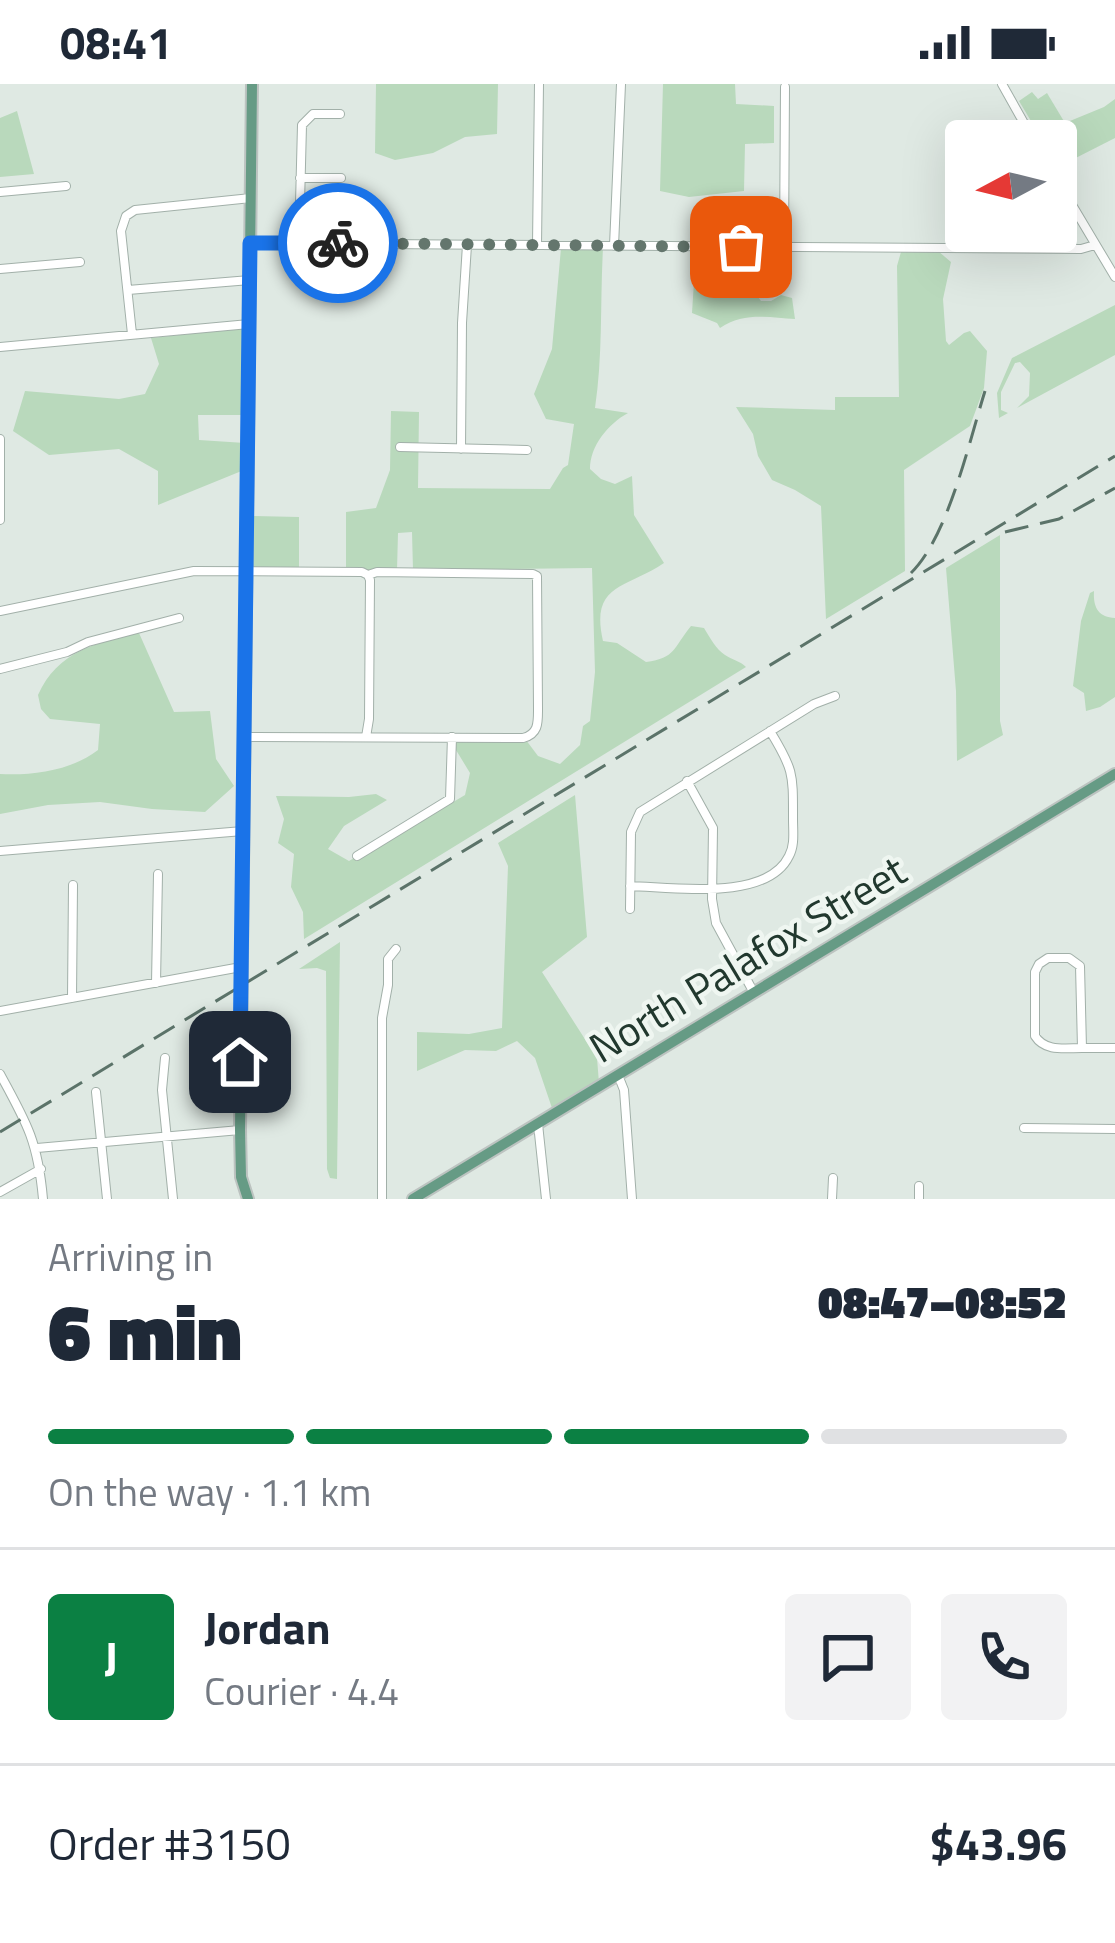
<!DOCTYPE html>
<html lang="en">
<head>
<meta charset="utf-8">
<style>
	body { margin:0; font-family:"Titillium Web",sans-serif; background:#f2f2f3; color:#1f2937; height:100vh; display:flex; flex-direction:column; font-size:45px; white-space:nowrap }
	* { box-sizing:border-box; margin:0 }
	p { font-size:39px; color:#747a83 }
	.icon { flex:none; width:66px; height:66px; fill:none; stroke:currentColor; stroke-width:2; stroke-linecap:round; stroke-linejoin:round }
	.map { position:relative; height:1115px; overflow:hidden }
	.sheet { display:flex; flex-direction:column; background:#fff; flex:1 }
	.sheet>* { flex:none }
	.needle { width:78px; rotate:263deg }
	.buttons { position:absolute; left:945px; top:36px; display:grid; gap:24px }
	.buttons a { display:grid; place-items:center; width:132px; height:132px; border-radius:12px; background:#fff; box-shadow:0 12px 48px #0002; font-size:60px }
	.pin { position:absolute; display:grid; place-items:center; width:102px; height:102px; color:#fff; margin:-51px; border-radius:24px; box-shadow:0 6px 18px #0006 }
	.courier { position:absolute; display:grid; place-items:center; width:120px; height:120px; margin:-60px; border:9px solid #1a73e8; border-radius:50%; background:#fff; color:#222; box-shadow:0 3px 15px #0007 }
	.headline em { font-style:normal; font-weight:800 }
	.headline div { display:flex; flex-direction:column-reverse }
	.headline { display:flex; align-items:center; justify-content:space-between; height:204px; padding:0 48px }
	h1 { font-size:78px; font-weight:800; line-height:90px }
	.bar { display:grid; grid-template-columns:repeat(4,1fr); gap:18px 12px; align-content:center; height:144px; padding:0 48px }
	.bar i { height:15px; border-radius:9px; background:#e0e1e3 }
	.bar .active { background:#0b8043 }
	.bar p { grid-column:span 4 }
	.line { display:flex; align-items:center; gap:30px; padding:0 48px; border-top:3px solid #e0e1e3 }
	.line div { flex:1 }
	.round { display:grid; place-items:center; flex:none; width:126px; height:126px; border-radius:12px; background:#f2f2f3 }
	.status { display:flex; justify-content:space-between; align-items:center; height:84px; padding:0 60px; background:#fff; direction:ltr }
	.status svg { height:33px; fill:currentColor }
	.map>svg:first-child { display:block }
	.green { fill:#b9d9bc }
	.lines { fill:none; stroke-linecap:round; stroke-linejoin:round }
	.minor-casing { stroke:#a2b0a9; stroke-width:10 }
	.major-casing { stroke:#bcc3c0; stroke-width:14 }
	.minor { stroke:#fff; stroke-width:8 }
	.major { stroke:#669b85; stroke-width:10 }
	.rail { stroke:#5b7369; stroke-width:3; stroke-dasharray:24 12; stroke-linecap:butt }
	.done { stroke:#64766d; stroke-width:12; stroke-dasharray:0 21.6 }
	.route { stroke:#1a73e8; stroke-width:15 }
	.labels { text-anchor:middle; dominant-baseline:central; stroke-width:9; stroke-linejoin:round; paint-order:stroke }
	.street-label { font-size:42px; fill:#21382e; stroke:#eff6f1 }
</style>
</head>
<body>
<div class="status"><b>08:41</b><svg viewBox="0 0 49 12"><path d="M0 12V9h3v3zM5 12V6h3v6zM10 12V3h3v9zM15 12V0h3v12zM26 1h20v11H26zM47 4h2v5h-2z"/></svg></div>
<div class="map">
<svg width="1115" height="1115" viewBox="0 0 1115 1115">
	<rect width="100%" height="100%" fill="#dfe9e3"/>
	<path class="green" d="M 376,0 L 498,0 L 497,50 L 465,53 L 433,69 L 395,76 L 375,69 Z
		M 663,0 L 735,0 L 736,20 L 774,22 L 774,59 L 745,60 L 744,107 L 689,113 L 660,107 Z
		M 1032,8 L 1038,15 L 1047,9 L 1065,39 L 1104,23 L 1115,15 L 1115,54 L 1058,83 L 1056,57 L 1043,57 L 1019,17 Z
		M 17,27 L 34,90 L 0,93 L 0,34 Z
		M 561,164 L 603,164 C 600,218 603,271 595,324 L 628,329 C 608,340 590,362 590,385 L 601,395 L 615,400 L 632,392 L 634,431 L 664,479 C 625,505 590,500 603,557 L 617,559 L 646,578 C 676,574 673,564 691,542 L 704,544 C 710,554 716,565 725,571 C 733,576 740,577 746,583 L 304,855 L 303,828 L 291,803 L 294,770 L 278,759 L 284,735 L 276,712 L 349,713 L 376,710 L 387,716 L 344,742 L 328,765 L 349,777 L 354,774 L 356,776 L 465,711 L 470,689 L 456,666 L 456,656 L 526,656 L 538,672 L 560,680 L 580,661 L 583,642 L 590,637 L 595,588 L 592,484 L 413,486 L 412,448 L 398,449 L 397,486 L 368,488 L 346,485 L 346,428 L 376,424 L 390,386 L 391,327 L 419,328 L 418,404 L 550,405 L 563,384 L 568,381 L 574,340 L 546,335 L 534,310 L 552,265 Z
		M 696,165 L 753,166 C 752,184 749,202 761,217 L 771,217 L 781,211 L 792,214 L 795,235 C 768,233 743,228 720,244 L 717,239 L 692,229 Z
		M 938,167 L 951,178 L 943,215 L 946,257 L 949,261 L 964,249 L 970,247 L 987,267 L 984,304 L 970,342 L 904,386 L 905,487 L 826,535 L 821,422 L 795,406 L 772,396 L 758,372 L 753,350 L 736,323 L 835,326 L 835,313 L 899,313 L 897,182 L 901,168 Z
		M 1115,221 L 1115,271 L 1017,324 L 1029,312 L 1030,289 L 1020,278 L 1015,279 L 1001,308 L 1001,326 L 1008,329 L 999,334 L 997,309 L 1012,274 Z
		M 246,244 L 245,331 L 198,331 L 199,356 L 245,359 L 244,386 L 158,421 L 158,387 L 119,365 L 49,371 L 13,347 L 25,307 L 119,315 L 145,310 L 159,280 L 151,254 Z
		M 250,432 L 299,433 L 299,485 L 250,484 Z
		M 1000,451 L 1000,637 L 1003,651 L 957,677 L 956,607 L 946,484 Z
		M 1094,507 C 1093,523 1098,533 1115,534 L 1115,613 L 1100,623 L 1086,627 L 1084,609 L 1073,602 L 1081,537 L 1090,509 Z
		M 139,549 L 174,628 L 210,627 L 216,675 L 234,702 L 205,728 L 152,725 L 100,718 L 48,721 L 0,730 L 0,690 C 32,692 73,686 98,666 L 100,640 L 50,635 L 41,625 L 38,611 C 58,567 95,559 139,549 Z
		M 575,711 L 587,853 L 542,888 L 597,974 L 599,999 L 553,1027 L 535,974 L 517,957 L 496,967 L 465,966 L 417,987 L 417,948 L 469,950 L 502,944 L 508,782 L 498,759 Z
		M 340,858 L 337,1095 L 330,1094 L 327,1085 L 326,887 L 317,884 L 299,885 Z"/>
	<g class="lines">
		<g class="minor-casing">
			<path id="minor" d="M 1002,0 L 1034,57
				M 300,94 L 341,94
				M 1056,94 L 1115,193
				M 0,108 L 66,102
				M 250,159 L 1081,165 L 1095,161
				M 299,159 L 302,41 L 313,30 L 340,30
				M 537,161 L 539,0
				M 614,162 L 621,0
				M 784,163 L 785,3
				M 0,185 L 80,178
				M 128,206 L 250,196
				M 132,250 L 121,147 L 126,132 L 135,126 L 251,114
				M 0,263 L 249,240
				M 0,355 L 0,436
				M 400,363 L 527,366
				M 461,365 L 462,239 L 467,161
				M 0,527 L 194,487 L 362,488 L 368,491 L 377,488 L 533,490 L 537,492 L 538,624 C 538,638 539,650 523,654 L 245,653
				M 0,585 L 67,568 L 88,558 L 179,534
				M 366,653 L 369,635 L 370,496 L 368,491
				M 687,697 L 713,744 L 712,815 L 716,839 L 754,909
				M 0,767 L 243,747
				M 357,772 L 450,715 L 452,653
				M 630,802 C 673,803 767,818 789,772 C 795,761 793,748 793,735 C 793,690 794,686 770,647
				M 630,825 L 631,748 L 640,728 L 814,620 L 835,612
				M 1048,874 L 1069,874 L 1080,882 L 1082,964 C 1065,964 1045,968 1035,952 L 1035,888 L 1039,880 Z
				M 156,899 L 158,790
				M 72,914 L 73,801
				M 0,927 L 241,883
				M 1082,964 L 1115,964
				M 165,974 L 162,1006 L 173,1115
				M 0,990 C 27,1039 38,1058 43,1115
				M 618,991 L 624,1006 L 632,1115
				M 96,1008 L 107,1115
				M 538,1040 L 546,1115
				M 1024,1044 L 1115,1045
				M 37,1064 L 240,1046
				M 0,1108 L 41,1085
				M 382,1115 L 382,934 L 388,901 L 388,875 L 396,865
				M 832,1115 L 833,1094
				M 919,1115 L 919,1102"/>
		</g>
		<g class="major-casing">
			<path id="major" d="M 248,1115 L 241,1093 L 240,1046 L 252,0
				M 413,1115 L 1115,690"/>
		</g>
		<use href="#minor" class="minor"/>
		<use href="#major" class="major"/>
		<path class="rail" d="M 1005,448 L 1059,435 L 1115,404
			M 911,489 C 948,453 969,358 985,307
			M 0,1048 L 1115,372"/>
	</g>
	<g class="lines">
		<path class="done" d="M 338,159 L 741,163"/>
		<path class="route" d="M 240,978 L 250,159 L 338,159"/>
	</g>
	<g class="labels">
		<g class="street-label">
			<text transform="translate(747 874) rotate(-31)">North Palafox Street</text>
		</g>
	</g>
</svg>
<div class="buttons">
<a><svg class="needle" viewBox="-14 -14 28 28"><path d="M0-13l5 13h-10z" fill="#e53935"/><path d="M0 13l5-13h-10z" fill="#747a83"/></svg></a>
</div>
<div class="pin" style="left:741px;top:163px;background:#ea580c"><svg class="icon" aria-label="bag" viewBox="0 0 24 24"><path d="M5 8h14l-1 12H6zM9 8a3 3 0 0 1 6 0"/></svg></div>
<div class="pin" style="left:240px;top:978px;background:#1f2937"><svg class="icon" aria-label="home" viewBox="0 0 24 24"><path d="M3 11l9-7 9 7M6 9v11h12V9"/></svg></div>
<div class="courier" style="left:338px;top:159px"><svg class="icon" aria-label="bike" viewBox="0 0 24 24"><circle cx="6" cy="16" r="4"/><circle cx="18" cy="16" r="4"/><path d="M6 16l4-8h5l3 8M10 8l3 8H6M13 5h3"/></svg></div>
</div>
<section class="sheet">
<div class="headline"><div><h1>6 min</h1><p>Arriving in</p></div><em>08:47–08:52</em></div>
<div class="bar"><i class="active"></i><i class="active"></i><i class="active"></i><i></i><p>On the way · 1.1 km</p></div>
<div class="line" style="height:216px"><b class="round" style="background:#0b8043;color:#fff">J</b><div><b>Jordan</b><p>Courier · 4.4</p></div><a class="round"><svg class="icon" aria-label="chat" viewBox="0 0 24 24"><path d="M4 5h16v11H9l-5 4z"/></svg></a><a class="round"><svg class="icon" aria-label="phone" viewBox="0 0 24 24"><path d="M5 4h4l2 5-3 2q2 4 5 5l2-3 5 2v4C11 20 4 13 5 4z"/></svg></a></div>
<div class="line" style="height:156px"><div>Order #3150</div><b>$43.96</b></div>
</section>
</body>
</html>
